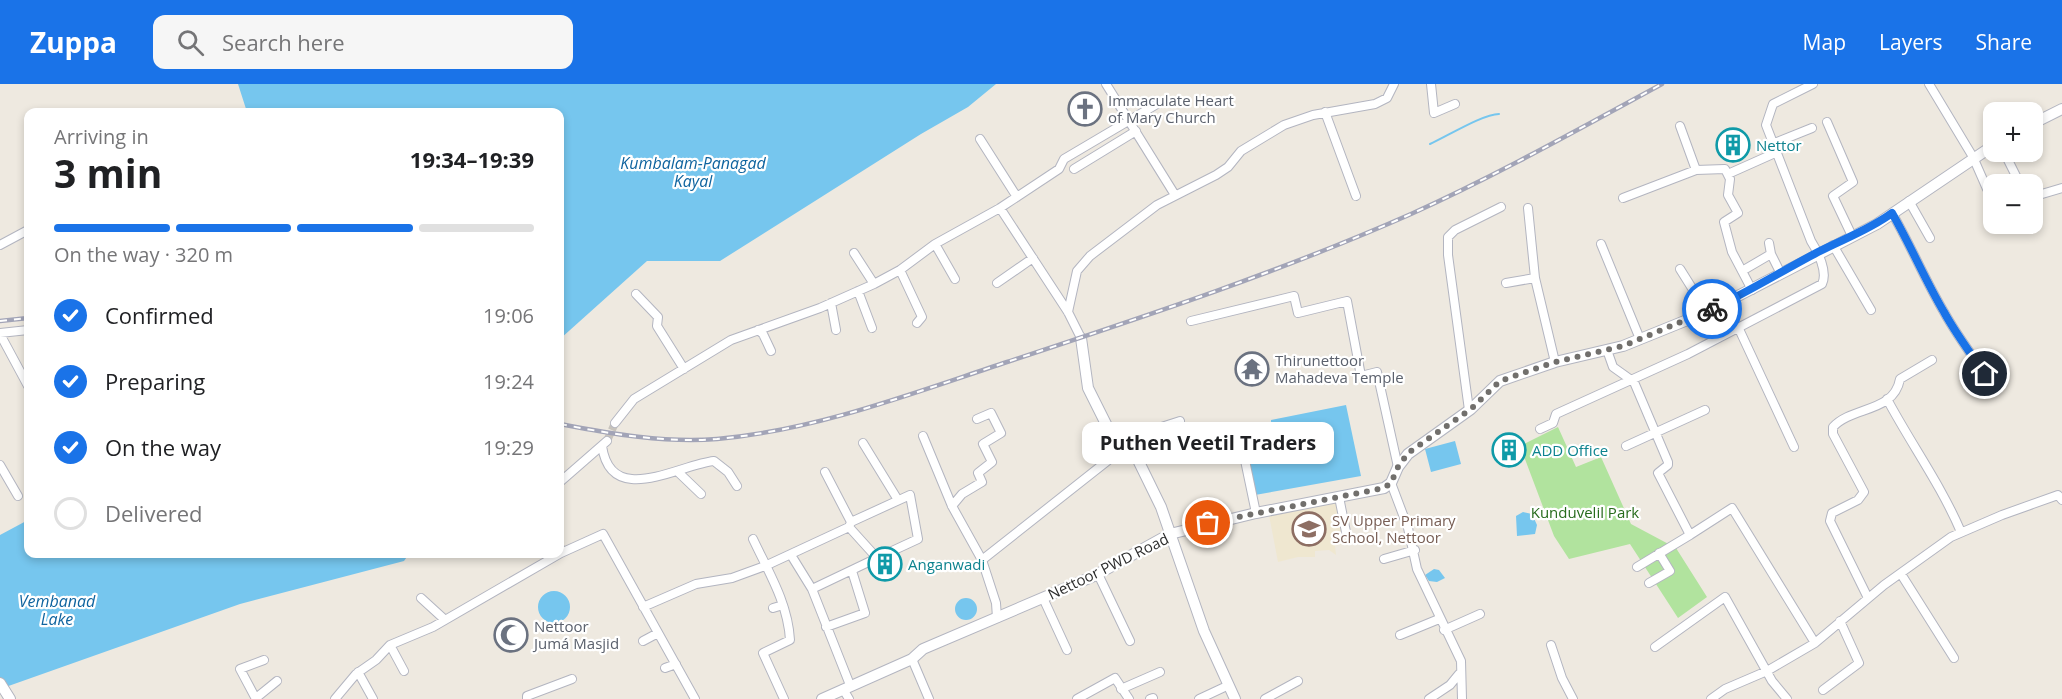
<!DOCTYPE html>
<html lang="en">
<head>
<meta charset="utf-8">
<style>
	body { margin:0; font-family:"Open Sans",sans-serif; background:#f6f6f6; color:#202124; height:100vh; display:flex; flex-direction:column; font-size:22px; white-space:nowrap }
	* { box-sizing:border-box; margin:0 }
	p { font-size:20px; color:#757577 }
	.icon { flex:none; width:33px; height:33px; fill:none; stroke:currentColor; stroke-width:2; stroke-linecap:round; stroke-linejoin:round }
	.map { position:relative; flex:1; overflow:hidden }
	.drawer { position:absolute; left:24px; top:24px; width:540px; height:450px; display:flex; flex-direction:column; background:#fff; border-radius:12px; box-shadow:0 3px 9px #0003 }
	.drawer>* { flex:none }
	.tools { position:absolute; left:1983px; top:18px; display:grid; gap:12px }
	.tools a { display:grid; place-items:center; width:60px; height:60px; border-radius:12px; background:#fff; box-shadow:0 3px 9px #0003; font-size:30px }
	.pin { position:absolute; display:grid; place-items:center; width:51px; height:51px; color:#fff; margin:-26px; border:3px solid #fff; border-radius:50%; box-shadow:0 2px 6px #0007 }
	.courier { position:absolute; display:grid; place-items:center; width:60px; height:60px; margin:-30px; border:4px solid #1a73e8; border-radius:50%; background:#fff; color:#222; box-shadow:0 2px 8px #0007 }
	.bubble { position:absolute; height:42px; border-radius:12px; background:#fff; box-shadow:0 3px 9px #0003; font-size:20px; font-weight:700; line-height:42px; text-align:center }
	.head em { font-style:normal; font-weight:700 }
	.head div { display:flex; flex-direction:column-reverse }
	.head { display:flex; align-items:center; justify-content:space-between; height:102px; padding:0 30px }
	h1 { font-size:39px; font-weight:700; line-height:45px }
	.bar { display:grid; grid-template-columns:repeat(4,1fr); gap:9px 6px; align-content:center; height:72px; padding:0 30px }
	.bar i { height:8px; border-radius:4px; background:#e0e0e0 }
	.bar .active { background:#1a73e8 }
	.bar p { grid-column:span 4 }
	ol { padding:0 30px; list-style:none }
	li { display:flex; align-items:center; gap:18px; height:66px }
	li p { margin-inline-start:auto }
	li .icon { padding:6px; border-radius:50%; background:#1a73e8; color:#fff; stroke-width:4 }
	li:last-child { color:#757577 }
	li i { width:33px; height:33px; border:3px solid #e0e0e0; border-radius:50% }
	header { display:flex; align-items:center; gap:36px; box-sizing:border-box; height:84px; padding:0 30px; background:#1a73e8; color:#fff }
	header strong { font-size:28px }
	nav { display:flex; gap:33px; margin-inline-start:auto; font-size:21px }
	.search { width:420px; height:54px; background:#f6f6f6; display:flex; align-items:center; gap:15px; box-sizing:border-box; padding:0 21px; border-radius:12px; color:#757577; font-size:22px }
	.map>svg:first-child { display:block }
	.education { fill:#efe7d0 }
	.green { fill:#b1e39e }
	.water { fill:#76c6ee }
	.lines { fill:none; stroke-linecap:round; stroke-linejoin:round }
	.stream { stroke:#76c6ee; stroke-width:2 }
	.street-tunnel { stroke:#c7c3bc; stroke-width:8; stroke-dasharray:8 4; stroke-linecap:butt }
	.street-casing { stroke:#b3b5c0; stroke-width:10 }
	.secondary-casing { stroke:#b3b5c0; stroke-width:12 }
	.street { stroke:#fff; stroke-width:8 }
	.secondary { stroke:#fff; stroke-width:10 }
	.rail-casing { stroke:#a2a4b7; stroke-width:4.5 }
	.rail { stroke:#fff; stroke-width:2; stroke-dasharray:7; stroke-linecap:butt }
	.done { stroke:#716f6c; stroke-width:6; stroke-dasharray:0 10.8 }
	.route { stroke:#1a73e8; stroke-width:8 }
	.labels { text-anchor:middle; dominant-baseline:central; stroke-width:4.5; stroke-linejoin:round; paint-order:stroke }
	.worship-label { font-size:15px; fill:#5b616d; stroke:#fff; text-anchor:start }
	.culture-label { font-size:15px; fill:#0d838f; stroke:#fff; text-anchor:start }
	.park-label { font-size:15px; fill:#276b1c; stroke:#fff }
	.education-label { font-size:15px; fill:#785e54; stroke:#fff; text-anchor:start }
	.street-label { font-size:15px; fill:#2d2d2d; stroke:#fff }
	.water-label { font-size:16px; font-style:italic; fill:#0f649f; stroke:#fff }
</style>
</head>
<body>
<header>
<strong>Zuppa</strong>
<div class="search"><svg class="icon" aria-label="search" viewBox="0 0 24 24"><circle cx="10" cy="10" r="6"/><path d="M15 15l6 6"/></svg>Search here</div>
<nav><a>Map</a><a>Layers</a><a>Share</a></nav>
</header>
<div class="map">
<svg width="2062" height="615" viewBox="0 0 2062 615">
	<rect width="100%" height="100%" fill="#eee9e0"/>
	<path class="education" d="M 1341,410 L 1349,458 L 1335,462 L 1336,471 L 1329,466 L 1315,467 L 1315,473 L 1298,473 L 1278,478 L 1269,431 Z"/>
	<path class="green" d="M 1558,343 L 1576,383 L 1601,373 L 1631,440 L 1676,464 L 1707,513 L 1678,534 L 1630,460 L 1569,475 L 1554,452 L 1520,362 Z"/>
	<path class="water" d="M 238,0 L 996,0 L 968,23 L 921,50 L 720,177 L 647,177 L 560,255 L 560,28 L 247,28 Z
		M 1346,321 L 1361,392 L 1255,411 L 1243,341 L 1271,339 L 1271,336 Z
		M 1455,357 L 1461,380 L 1431,388 L 1425,365 Z
		M 1523,428 L 1532,430 L 1537,441 L 1535,450 L 1517,452 L 1516,432 Z
		M 28,436 L 28,470 L 409,470 L 404,477 L 240,520 L 0,605 L 0,451 Z
		M 1434,485 L 1439,486 L 1445,494 L 1437,498 L 1429,497 L 1425,491 Z
		M538 523a16 16 0 1 1 32 0a16 16 0 1 1-32 0Z
		M955 525a11 11 0 1 1 22 0a11 11 0 1 1-22 0Z"/>
	<g class="lines">
		<path class="stream" d="M 1430,60 C 1446,53 1483,30 1499,30"/>
		<path class="street-tunnel" d="M 607,357 L 615,339"/>
		<g class="street-casing">
			<path id="street" d="M 1106,0 L 1175,111
				M 1431,0 L 1434,29 L 1455,20
				M 1929,0 L 1973,73 L 1987,105
				M 1325,28 L 1356,112
				M 1827,38 L 1853,98 L 1833,112 L 1852,152
				M 1680,42 L 1696,86
				M 980,55 L 1017,113
				M 1772,60 L 1812,44
				M 2004,68 L 2020,100
				M 1074,85 L 1136,47
				M 1728,90 L 1775,69
				M 2032,113 L 2062,104
				M 1623,114 L 1696,86 L 1725,85 L 1730,95 L 1728,111 L 1738,129 L 1724,138 L 1732,168 L 1752,206
				M 1909,117 L 1930,154
				M 1000,124 L 1059,85 L 1064,75 L 1157,20
				M 1528,124 L 1535,194 L 1555,278
				M 1892,129 C 1911,162 1925,196 1944,228 C 1956,250 1971,270 1985,290
				M 935,160 L 955,195
				M 1601,160 L 1640,255
				M 0,161 L 28,146
				M 1833,161 L 1871,226
				M 854,169 L 874,200
				M 1771,170 L 1781,190
				M 1680,185 L 1707,228
				M 900,186 L 922,233 L 917,239
				M 1742,187 L 1771,170 L 1769,159
				M 997,199 L 1033,174
				M 1506,199 L 1535,194
				M 858,207 L 872,244
				M 636,210 L 658,233 L 657,242 L 684,285
				M 831,219 L 836,246
				M 1068,228 L 1077,187 L 1090,172 L 1157,121 L 1216,91 L 1228,83 L 1241,67 L 1284,41 L 1313,31 L 1375,20 L 1387,14 L 1394,0
				M 1191,237 L 1294,212 L 1298,229 L 1347,217 L 1361,292 L 1377,288 L 1398,383
				M 1739,245 L 1794,363
				M 758,246 L 763,250 L 771,267
				M 0,249 L 28,246
				M 0,250 L 28,302
				M 1607,266 L 1613,283 L 1634,298 L 1668,378 L 1668,381 L 1658,389 L 1690,451 L 1732,424 L 1815,559
				M 1887,315 C 1911,360 1941,401 1961,448
				M 1469,326 L 1448,171 L 1448,153 L 1455,146 L 1501,123
				M 615,339 L 634,315 L 731,256 L 820,224 L 874,200 L 900,186 L 935,160 L 1000,124 L 1068,228 L 1081,254
				M 1238,343 L 1256,429
				M 1540,345 L 1553,339 L 1556,330 L 1688,270 L 1822,200 C 1828,188 1818,168 1811,157 L 1766,41 L 1773,20 L 1813,0
				M 923,352 L 952,422 L 982,476
				M 863,359 L 898,416
				M 602,362 C 611,424 678,381 714,377 L 728,388 L 737,402
				M 1626,362 L 1705,326
				M 0,381 L 18,412
				M 677,387 L 701,410
				M 825,388 L 851,438 L 849,443 L 877,474 L 812,505 L 850,601
				M 560,398 L 607,357
				M 1391,399 L 1408,444 L 1417,485 L 1461,577 L 1462,615
				M 1339,413 L 1346,448
				M 952,422 L 962,410 L 982,398 L 978,389 L 992,378 L 983,360 L 1001,349 L 991,329 L 977,335
				M 851,438 L 910,411 L 918,455 L 877,474
				M 753,455 C 768,487 788,519 790,556 L 763,569 L 784,615
				M 561,469 L 603,450 L 695,615
				M 791,471 L 812,505
				M 1384,475 L 1415,466
				M 1637,483 L 1690,451
				M 1098,490 L 1130,557
				M 1901,490 L 1954,574
				M 1649,499 L 1670,487 L 1659,469
				M 421,514 L 444,535
				M 1043,514 L 1067,566
				M 1868,514 L 1830,437 L 1832,429 L 1858,416 L 1864,408 L 1833,350 L 1833,343 C 1852,322 1894,329 1900,295 L 1932,276
				M 643,523 L 696,500 L 732,494 L 765,482 L 849,443
				M 773,524 L 783,521
				M 997,534 L 996,519 L 982,476 L 1125,363 L 1149,347 L 1180,337
				M 826,543 L 865,529 L 852,487
				M 1444,546 L 1480,530
				M 1400,551 L 1439,535
				M 643,557 L 658,549
				M 390,561 L 404,587
				M 1551,561 L 1562,594 L 1573,615
				M 1655,563 L 1725,513 L 1772,597 L 1787,615
				M 912,575 L 929,615
				M 665,584 L 676,580
				M 358,588 L 373,615
				M 843,605 L 849,615
				M 1121,605 L 1160,588
				M 1823,606 L 1859,579 L 1840,537
				M 256,614 L 277,597
				M 256,615 L 240,585 L 264,576
				M 335,615 L 356,590 L 376,576 L 390,561 L 433,543 L 561,469 L 560,464
				M 527,615 L 527,612 L 572,595
				M 1077,615 L 1115,594 L 1129,615
				M 1150,615 L 1153,614
				M 1199,615 L 1229,601
				M 1265,615 L 1298,597
				M 1429,615 L 1450,601 L 1459,590
				M 1711,615 L 1725,605 L 1767,587 L 1815,559 L 1884,501 L 1951,453 L 2002,431 L 2058,411 L 2062,416"/>
		</g>
		<g class="secondary-casing">
			<path id="secondary" d="M 2032,40 L 2062,25
				M 1081,254 L 1088,304 L 1110,348 L 1138,376 L 1161,423 L 1204,547 L 1235,615
				M 0,599 L 10,615
				M 822,615 L 912,575 L 923,565 L 1094,492 L 1170,450 L 1256,429 L 1384,404 L 1391,399 L 1398,383 L 1408,370 L 1471,325 L 1500,297 L 1555,278 L 1623,262 L 1707,228 L 1877,140 L 1994,61"/>
		</g>
		<use href="#street" class="street"/>
		<use href="#secondary" class="secondary"/>
		<g class="rail-casing">
			<path id="rail" d="M 0,237 L 28,234
				M 560,340 C 611,350 665,359 717,355 C 817,346 913,309 1007,278 C 1143,233 1280,188 1411,130 C 1497,91 1579,45 1662,0"/>
		</g>
		<use href="#rail" class="rail"/>
	</g>
	<g class="lines">
		<path class="done" d="M 1208,439 L 1384,404 L 1391,399 L 1398,383 L 1408,369 L 1471,325 L 1500,297 L 1555,278 L 1623,262 L 1712,225"/>
		<path class="route" d="M 1712,225 C 1748,208 1782,187 1818,168 C 1843,155 1869,146 1892,129 C 1911,162 1925,196 1944,228 C 1956,250 1971,270 1985,290"/>
	</g>
	<defs>
		<g id="church-ring" transform="scale(1.725)"><circle r="9.5" fill="#fff" stroke="#6b7280" stroke-width="1.5"/><path d="M-1.2-6h2.4v3.5h3.3v2.4h-3.3V6h-2.4V-.1h-3.3v-2.4h3.3Z" fill="#6b7280"/></g>
		<g id="building-ring" transform="scale(1.725)"><circle r="9.5" fill="#fff" stroke="#0f9aa8" stroke-width="1.5"/><path d="M-4-6H4V6H1V3H-1V6H-4ZM-2.5-4.3h1.7v1.8h-1.7ZM.8-4.3h1.7v1.8H.8ZM-2.5-1h1.7V.8h-1.7ZM.8-1h1.7V.8H.8Z" fill="#0f9aa8"/></g>
		<g id="temple-ring" transform="scale(1.725)"><circle r="9.5" fill="#fff" stroke="#6b7280" stroke-width="1.5"/><path d="M0-6L5-2H3V0L6.5 2.5H4V6H1.5V3h-3V6H-4V2.5H-6.5L-3 0V-2H-5Z" fill="#6b7280"/></g>
		<g id="school-ring" transform="scale(1.725)"><circle r="9.5" fill="#fff" stroke="#8d6e63" stroke-width="1.5"/><path d="M0-5L7-2L0 1L-7-2ZM-4 1L0 2.5L4 1V4Q0 6-4 4Z" fill="#8d6e63"/></g>
		<g id="mosque-ring" transform="scale(1.725)"><circle r="9.5" fill="#fff" stroke="#6b7280" stroke-width="1.5"/><path d="M3.5-4.9A6 6 0 1 0 3.5 4.9A5 5 0 1 1 3.5-4.9Z" fill="#6b7280"/></g>
	</defs>
	<g fill-rule="evenodd">
		<use href="#church-ring" x="1085" y="25"/>
		<use href="#building-ring" x="1733" y="61"/>
		<use href="#temple-ring" x="1252" y="285"/>
		<use href="#building-ring" x="1509" y="366"/>
		<use href="#school-ring" x="1309" y="445"/>
		<use href="#building-ring" x="885" y="480"/>
		<use href="#mosque-ring" x="511" y="551"/>
	</g>
	<g class="labels">
		<g class="worship-label">
			<text x="1108" y="16">Immaculate Heart<tspan x="1108" dy="17">of Mary Church</tspan></text>
			<text x="1275" y="276">Thirunettoor<tspan x="1275" dy="17">Mahadeva Temple</tspan></text>
			<text x="534" y="542">Nettoor<tspan x="534" dy="17">Jumá Masjid</tspan></text>
		</g>
		<g class="culture-label">
			<text x="1756" y="61">Nettor</text>
			<text x="1532" y="366">ADD Office</text>
			<text x="908" y="480">Anganwadi</text>
		</g>
		<g class="park-label">
			<text x="1585" y="428">Kunduvelil Park</text>
		</g>
		<g class="education-label">
			<text x="1332" y="436">SV Upper Primary<tspan x="1332" dy="17">School, Nettoor</tspan></text>
		</g>
		<g class="street-label">
			<text transform="translate(1108 482) rotate(-26)">Nettoor PWD Road</text>
		</g>
		<g class="water-label">
			<text x="693" y="79">Kumbalam-Panagad<tspan x="693" dy="18">Kayal</tspan></text>
			<text x="57" y="517">Vembanad<tspan x="57" dy="18">Lake</tspan></text>
		</g>
	</g>
</svg>
<div class="tools">
<a>+</a>
<a>−</a>
</div>
<div class="pin" style="left:1208px;top:439px;background:#ea580c"><svg class="icon" aria-label="bag" viewBox="0 0 24 24"><path d="M5 8h14l-1 12H6zM9 8a3 3 0 0 1 6 0"/></svg></div>
<div class="pin" style="left:1985px;top:290px;background:#1f2937"><svg class="icon" aria-label="home" viewBox="0 0 24 24"><path d="M3 11l9-7 9 7M6 9v11h12V9"/></svg></div>
<div class="courier" style="left:1712px;top:225px"><svg class="icon" aria-label="bike" viewBox="0 0 24 24"><circle cx="6" cy="16" r="4"/><circle cx="18" cy="16" r="4"/><path d="M6 16l4-8h5l3 8M10 8l3 8H6M13 5h3"/></svg></div>
<div class="bubble" style="left:1082px;top:338px;width:252px">Puthen Veetil Traders</div>
<section class="drawer">
<div class="head"><div><h1>3 min</h1><p>Arriving in</p></div><em>19:34–19:39</em></div>
<div class="bar"><i class="active"></i><i class="active"></i><i class="active"></i><i></i><p>On the way · 320 m</p></div>
<ol>
<li><svg class="icon" aria-label="check" viewBox="0 0 24 24"><path d="M5 12l5 5 9-10"/></svg>Confirmed<p>19:06</p></li>
<li><svg class="icon" aria-label="check" viewBox="0 0 24 24"><path d="M5 12l5 5 9-10"/></svg>Preparing<p>19:24</p></li>
<li><svg class="icon" aria-label="check" viewBox="0 0 24 24"><path d="M5 12l5 5 9-10"/></svg>On the way<p>19:29</p></li>
<li><i></i>Delivered</li>
</ol>
</section>
</div>
</body>
</html>
